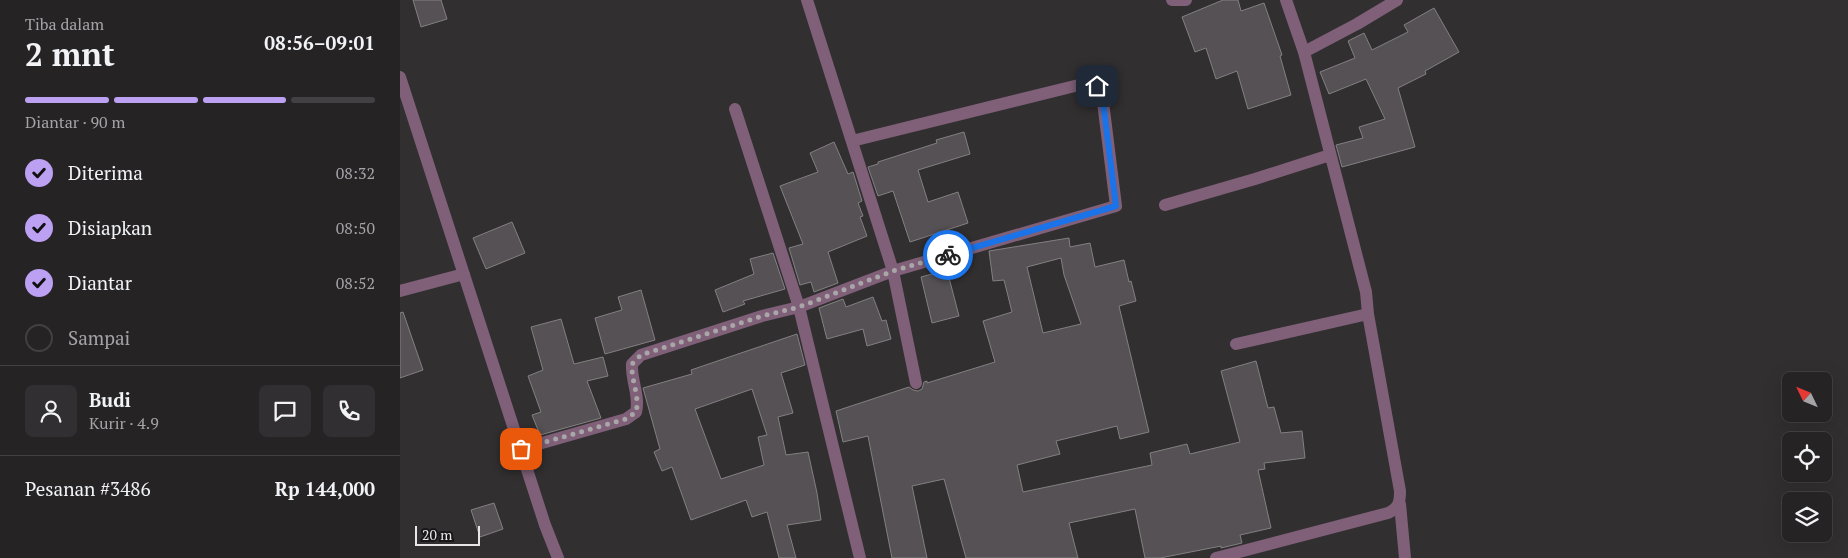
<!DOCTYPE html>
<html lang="id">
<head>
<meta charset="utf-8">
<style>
	body { margin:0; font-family:"PT Serif",serif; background:#322f32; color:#f1f3f6; height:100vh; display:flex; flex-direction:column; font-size:19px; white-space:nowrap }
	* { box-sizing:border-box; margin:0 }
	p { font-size:16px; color:#a4a4a7 }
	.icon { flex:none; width:28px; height:28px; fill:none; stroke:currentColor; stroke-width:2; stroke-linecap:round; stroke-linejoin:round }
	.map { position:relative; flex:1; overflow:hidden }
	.drawer { display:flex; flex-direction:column; background:#262325; width:400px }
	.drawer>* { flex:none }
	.needle { width:32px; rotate:313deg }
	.buttons { position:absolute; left:1382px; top:372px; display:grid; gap:10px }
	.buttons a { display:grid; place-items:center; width:50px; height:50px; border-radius:8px; background:#262325; box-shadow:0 5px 20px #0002,0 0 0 1px #424042; font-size:25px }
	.scale { position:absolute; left:15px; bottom:12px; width:65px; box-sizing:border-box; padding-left:5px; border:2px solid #e9e6e8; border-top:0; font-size:14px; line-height:18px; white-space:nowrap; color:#e9e6e8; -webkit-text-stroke:4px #191719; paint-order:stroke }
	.pin { position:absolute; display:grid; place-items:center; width:42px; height:42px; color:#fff; margin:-21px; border-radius:10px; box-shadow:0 2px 8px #0006 }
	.courier { position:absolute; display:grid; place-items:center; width:50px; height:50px; margin:-25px; border:4px solid #1a73e8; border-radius:50%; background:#fff; color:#222; box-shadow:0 1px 6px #0007 }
	.overview em { font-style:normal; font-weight:600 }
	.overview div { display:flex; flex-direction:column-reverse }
	.overview { display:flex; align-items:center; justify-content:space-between; height:85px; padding:0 25px }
	h1 { font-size:32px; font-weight:600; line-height:38px }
	.bar { display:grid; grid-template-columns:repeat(4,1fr); gap:8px 5px; align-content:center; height:60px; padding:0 25px }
	.bar i { height:6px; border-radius:4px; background:#424042 }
	.bar .selected { background:#bca0f2 }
	.bar p { grid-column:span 4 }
	.line { display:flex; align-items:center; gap:12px; padding:0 25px; border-top:1px solid #424042 }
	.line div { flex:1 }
	.round { display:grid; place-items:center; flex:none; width:52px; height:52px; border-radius:8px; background:#322f32 }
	ol { padding:0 25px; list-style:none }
	li { display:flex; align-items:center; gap:15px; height:55px }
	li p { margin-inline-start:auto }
	li .icon { padding:5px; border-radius:50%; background:#bca0f2; color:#111; stroke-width:4 }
	li:last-child { color:#a4a4a7 }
	li i { width:28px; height:28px; border:2px solid #424042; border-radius:50% }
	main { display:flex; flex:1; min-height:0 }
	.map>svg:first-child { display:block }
	.building { fill:#555154; stroke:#838082; fill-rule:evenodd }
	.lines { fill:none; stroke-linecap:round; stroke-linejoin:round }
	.minor { stroke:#7f6078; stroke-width:12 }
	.done { stroke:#a9a6a8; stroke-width:5; stroke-dasharray:0 9 }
	.route { stroke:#1a73e8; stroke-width:6 }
</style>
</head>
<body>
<main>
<section class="drawer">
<div class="overview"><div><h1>2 mnt</h1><p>Tiba dalam</p></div><em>08:56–09:01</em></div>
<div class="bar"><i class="selected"></i><i class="selected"></i><i class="selected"></i><i></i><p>Diantar · 90 m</p></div>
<ol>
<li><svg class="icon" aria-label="check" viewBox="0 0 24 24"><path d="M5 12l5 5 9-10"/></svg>Diterima<p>08:32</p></li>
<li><svg class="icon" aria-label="check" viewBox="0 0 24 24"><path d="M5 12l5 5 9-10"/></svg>Disiapkan<p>08:50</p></li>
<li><svg class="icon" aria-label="check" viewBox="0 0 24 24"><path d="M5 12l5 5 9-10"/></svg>Diantar<p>08:52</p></li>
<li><i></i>Sampai</li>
</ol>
<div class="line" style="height:90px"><a class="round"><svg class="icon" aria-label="person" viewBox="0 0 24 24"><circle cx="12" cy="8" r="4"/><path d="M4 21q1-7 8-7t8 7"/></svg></a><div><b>Budi</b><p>Kurir · 4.9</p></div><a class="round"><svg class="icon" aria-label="chat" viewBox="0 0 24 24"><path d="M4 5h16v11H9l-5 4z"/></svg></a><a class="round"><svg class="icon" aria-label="phone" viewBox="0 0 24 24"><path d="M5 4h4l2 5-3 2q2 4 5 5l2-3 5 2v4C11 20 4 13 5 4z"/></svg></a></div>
<div class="line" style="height:65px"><div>Pesanan #3486</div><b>Rp 144,000</b></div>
</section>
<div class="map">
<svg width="1448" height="558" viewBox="0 0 1448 558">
	<rect width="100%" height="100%" fill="#322f31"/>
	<path class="building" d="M 13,0 L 41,0 L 47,19 L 21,27 Z
		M 823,0 L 838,0 L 841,11 L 864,3 L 882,55 L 880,56 L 891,95 L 848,109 L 837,71 L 816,79 L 806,48 L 795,52 L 782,17 Z
		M 1034,8 L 1059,52 L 1025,71 L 1026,74 L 998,88 L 1015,147 L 942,167 L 936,145 L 963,138 L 959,127 L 985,119 L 966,79 L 929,94 L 920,72 L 955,58 L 948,41 L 964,33 L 972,50 L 1008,32 L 1004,25 Z
		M 564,132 L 570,154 L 518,170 L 528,202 L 558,192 L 568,223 L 510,242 L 493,191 L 478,196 L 468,167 L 478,164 L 478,162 L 537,143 L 536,140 Z
		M 434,142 L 448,174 L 453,172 L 462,201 L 458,203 L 463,216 L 460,217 L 467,236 L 428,252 L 438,283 L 414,292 L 411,282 L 400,285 L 389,248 L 403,244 L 380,186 L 418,172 L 410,153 Z
		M 112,222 L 125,253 L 86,269 L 73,238 Z
		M 669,238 L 670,247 L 690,243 L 695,267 L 724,260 L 729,282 L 731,281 L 736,301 L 719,306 L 749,432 L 720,439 L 717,426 L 656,441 L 660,454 L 617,465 L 623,492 L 752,465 L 750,453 L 787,444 L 790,454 L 840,442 L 821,371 L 856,361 L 868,408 L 874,407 L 881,433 L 902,431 L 905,458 L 864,463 L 865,469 L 858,470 L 871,528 L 840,535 L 842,543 L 821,548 L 821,546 L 760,558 L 745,558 L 735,509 L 669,523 L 678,558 L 566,558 L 544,479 L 512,486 L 527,558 L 492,558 L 468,436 L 443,442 L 436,411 L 509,387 L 513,390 L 518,391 L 522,389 L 524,382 L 527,381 L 527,383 L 595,362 L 583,321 L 612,312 L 604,280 L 593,281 L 589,251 ZM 661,258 L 664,275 L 681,324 L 643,333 L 627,267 Z
		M 373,253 L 385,289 L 343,301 L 345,304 L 323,312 L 315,290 L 354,274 L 350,259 Z
		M 547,270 L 559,316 L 532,323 L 521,277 Z
		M 241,290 L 255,340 L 205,354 L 195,318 L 222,310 L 218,297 Z
		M 473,297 L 482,321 L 486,320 L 491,339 L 467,346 L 463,329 L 427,339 L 419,308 L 443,299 L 446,307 Z
		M 3,312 L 23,370 L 0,378 L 0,313 Z
		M 161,319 L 174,364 L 203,357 L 208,376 L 187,381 L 201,418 L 140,435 L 132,415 L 141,412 L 128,376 L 143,370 L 131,327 Z
		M 397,334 L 405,365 L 381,373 L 393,413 L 378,417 L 386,455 L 408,452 L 417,493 L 421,520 L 387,525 L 396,558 L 379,558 L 367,512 L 352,517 L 346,500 L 291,520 L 272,467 L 262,471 L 254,452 L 260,449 L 243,388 L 292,374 L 291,370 ZM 352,389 L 367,435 L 358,437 L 364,465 L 321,479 L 295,409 Z
		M 94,503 L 103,529 L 80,537 L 71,510 Z"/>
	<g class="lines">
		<path class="minor" d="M 407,0 L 493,271 L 516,383
			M 772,0 L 786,0
			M 886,0 L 904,52
			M 0,77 L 145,525 L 158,558
			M 335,109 L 399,307 L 493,271 L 716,206 L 702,94 L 697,86 L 691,82 L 452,141
			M 765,205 L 855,179 L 930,155
			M 0,291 L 64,274
			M 836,344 L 968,314 L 966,292 L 904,52 L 957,24 L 997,0
			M 121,449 L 226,419 L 236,412 C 240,396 231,381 232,364 L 241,355 L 362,316 L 399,307 L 460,558
			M 1000,504 L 1005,558
			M 816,558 L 988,513 C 999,508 1000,502 1000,491 L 968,314"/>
	</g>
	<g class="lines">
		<path class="done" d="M 121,449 L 226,419 L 236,412 C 240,396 231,381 232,364 L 241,355 L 362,316 L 399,307 L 493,271 L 548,255"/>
		<path class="route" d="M 548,255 L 716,206 L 702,94 L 697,86"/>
	</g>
</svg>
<div class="buttons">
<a><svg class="needle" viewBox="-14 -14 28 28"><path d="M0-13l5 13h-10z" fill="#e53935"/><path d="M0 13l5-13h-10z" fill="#a4a4a7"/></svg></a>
<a><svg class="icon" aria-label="locate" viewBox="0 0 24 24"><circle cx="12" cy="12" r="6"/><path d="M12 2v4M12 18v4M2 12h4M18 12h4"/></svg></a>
<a><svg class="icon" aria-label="layers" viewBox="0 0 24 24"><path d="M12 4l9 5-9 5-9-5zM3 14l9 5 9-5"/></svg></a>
</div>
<div class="scale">20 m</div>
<div class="pin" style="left:121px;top:449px;background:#ea580c"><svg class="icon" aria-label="bag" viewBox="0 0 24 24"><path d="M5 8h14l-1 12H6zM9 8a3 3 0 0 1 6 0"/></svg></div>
<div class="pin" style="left:697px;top:86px;background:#1f2937"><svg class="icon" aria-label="home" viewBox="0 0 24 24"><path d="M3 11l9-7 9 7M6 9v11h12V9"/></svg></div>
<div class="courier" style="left:548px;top:255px"><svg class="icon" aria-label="bike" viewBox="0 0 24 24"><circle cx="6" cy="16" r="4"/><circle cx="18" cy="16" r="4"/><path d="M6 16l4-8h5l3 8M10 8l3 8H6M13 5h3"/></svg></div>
</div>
</main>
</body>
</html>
